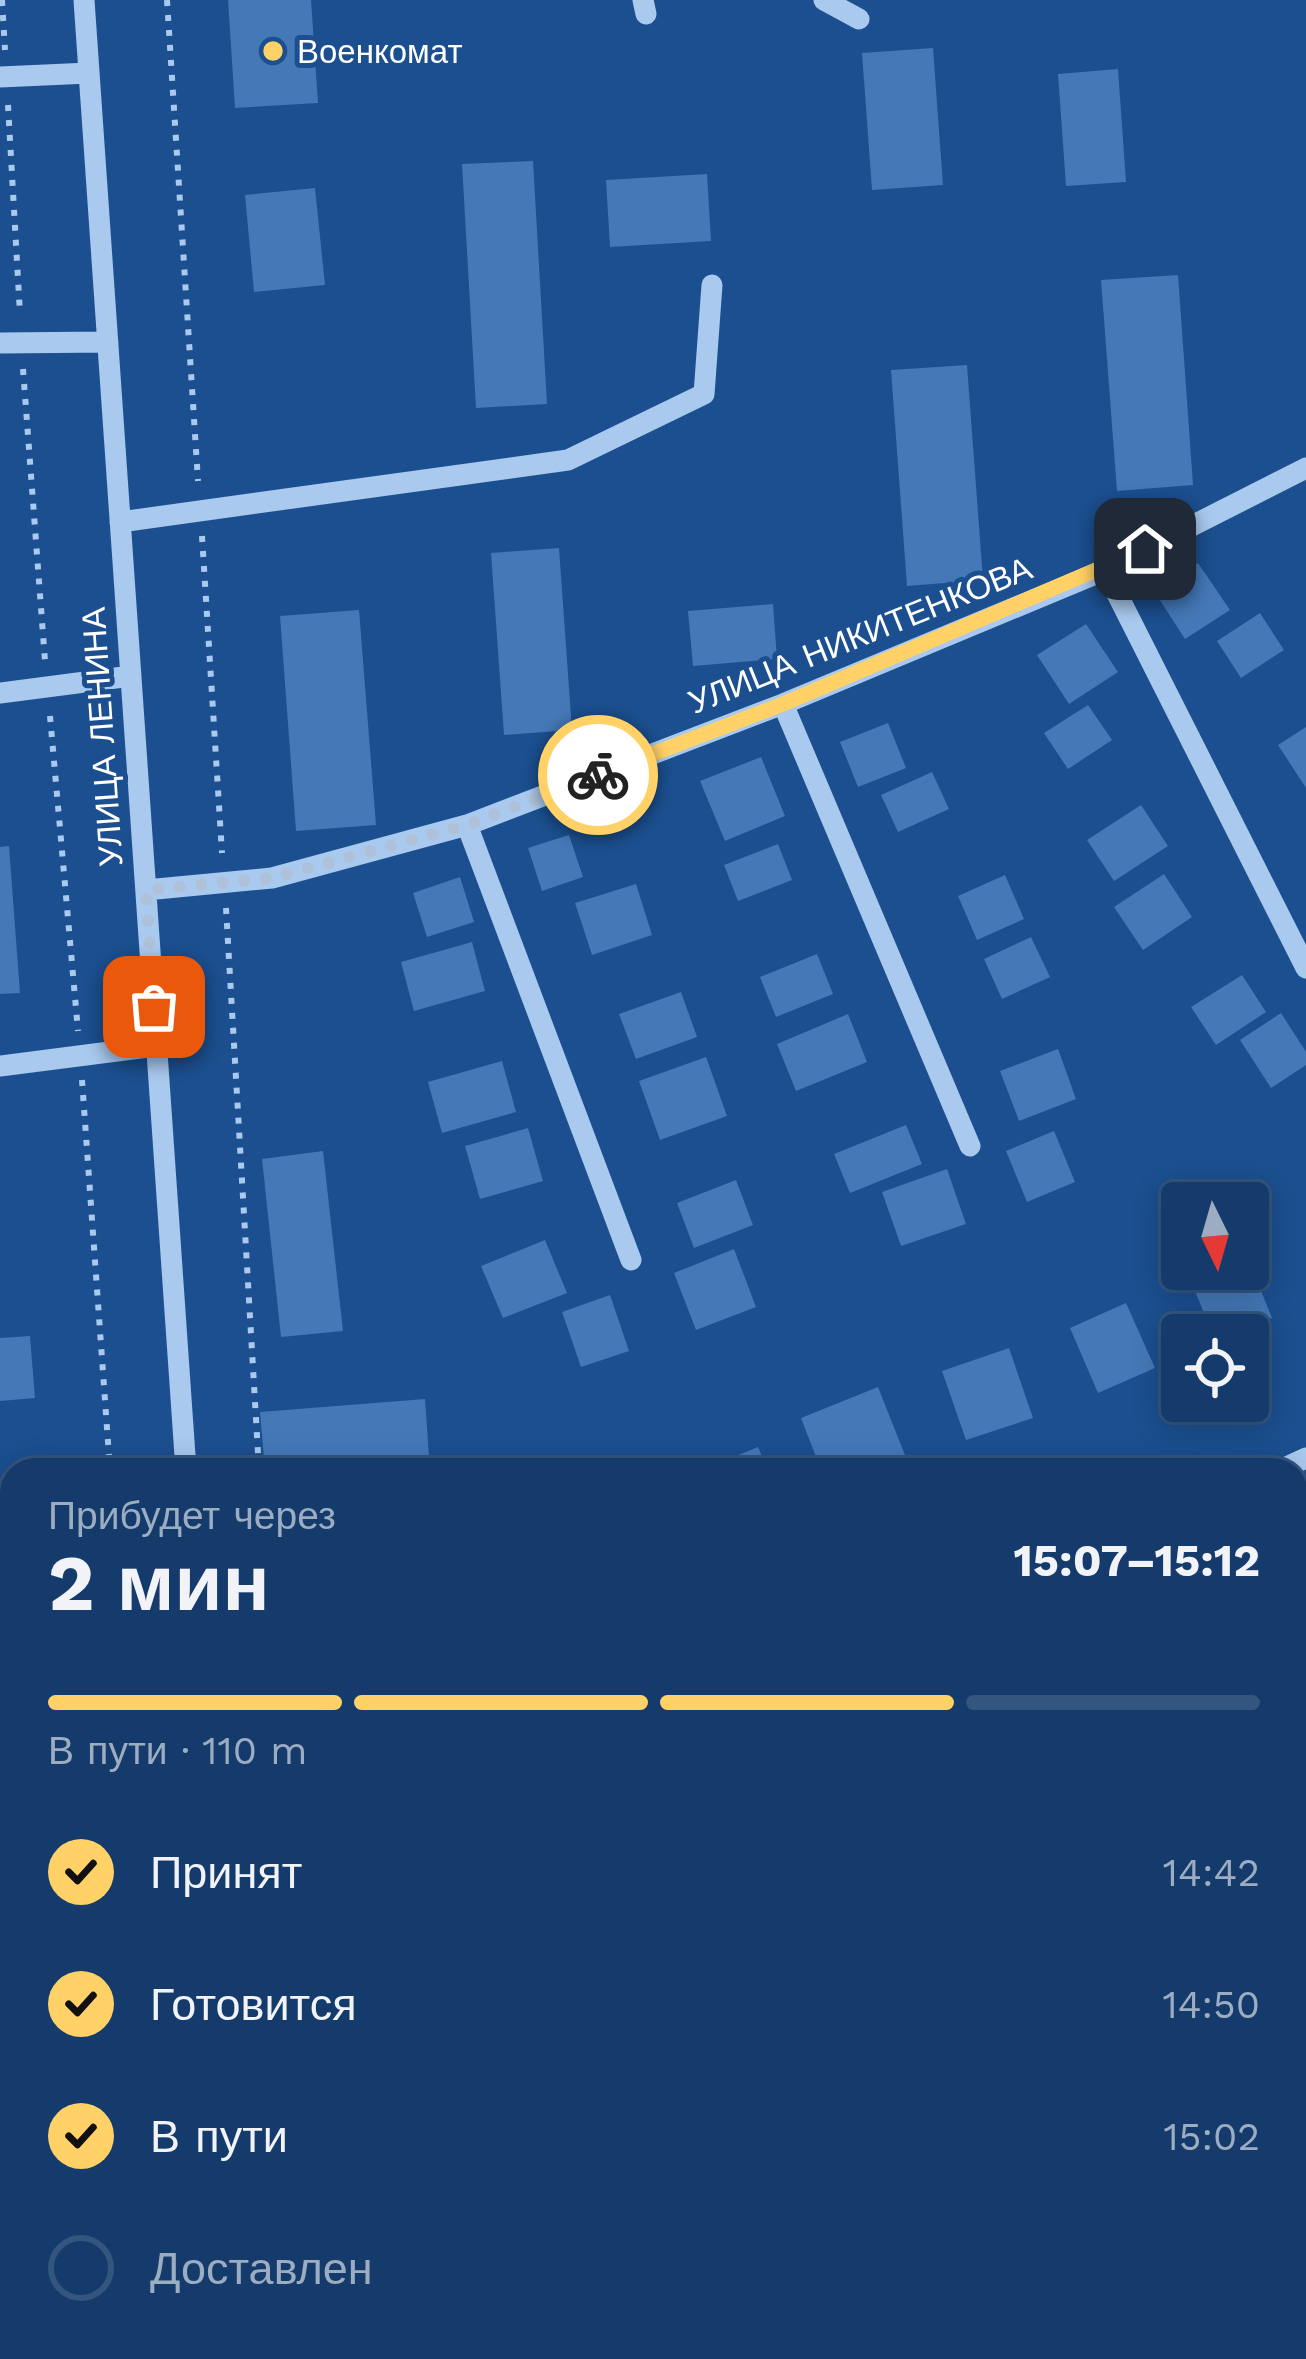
<!DOCTYPE html>
<html lang="ru">
<head>
<meta charset="utf-8">
<style>
	body { margin:0; font-family:"Work Sans",sans-serif; background:#214673; color:#f1f3f6; height:100vh; display:flex; flex-direction:column; font-size:45px; white-space:nowrap }
	* { box-sizing:border-box; margin:0 }
	p { font-size:39px; color:#9dadc1 }
	.icon { flex:none; width:66px; height:66px; fill:none; stroke:currentColor; stroke-width:2; stroke-linecap:round; stroke-linejoin:round }
	.map { position:relative; flex:1; overflow:hidden }
	.side { position:absolute; left:0px; top:1458px; width:1308px; height:903px; display:flex; flex-direction:column; background:#143b6b; border-radius:36px 36px 0 0; box-shadow:0 6px 30px #0003,0 0 0 3px #33557e }
	.side>* { flex:none }
	.needle { width:78px; rotate:175deg }
	.tools { position:absolute; left:1161px; top:1182px; display:grid; gap:24px }
	.tools a { display:grid; place-items:center; width:108px; height:108px; border-radius:12px; background:#143b6b; box-shadow:0 6px 30px #0003,0 0 0 3px #33557e; font-size:60px }
	.pin { position:absolute; display:grid; place-items:center; width:102px; height:102px; color:#fff; margin:-51px; border-radius:24px; box-shadow:0 6px 18px #0006 }
	.courier { position:absolute; display:grid; place-items:center; width:120px; height:120px; margin:-60px; border:9px solid #ffd166; border-radius:50%; background:#fff; color:#222; box-shadow:0 3px 15px #0007 }
	.head em { font-style:normal; font-weight:700 }
	.head div { display:flex; flex-direction:column-reverse }
	.head { display:flex; align-items:center; justify-content:space-between; height:204px; padding:0 48px }
	h1 { font-size:78px; font-weight:700; line-height:90px }
	.bar { display:grid; grid-template-columns:repeat(4,1fr); gap:18px 12px; align-content:center; height:144px; padding:0 48px }
	.bar i { height:15px; border-radius:9px; background:#33557e }
	.bar .current { background:#ffd166 }
	.bar p { grid-column:span 4 }
	ol { padding:0 48px; list-style:none }
	li { display:flex; align-items:center; gap:36px; height:132px }
	li p { margin-inline-start:auto }
	li .icon { padding:12px; border-radius:50%; background:#ffd166; color:#111; stroke-width:4 }
	li:last-child { color:#9dadc1 }
	li i { width:66px; height:66px; border:6px solid #33557e; border-radius:50% }
	.map>svg:first-child { display:block }
	.building { fill:#4478b7 }
	.lines { fill:none; stroke-linecap:round; stroke-linejoin:round }
	.path { stroke:#a9c9ee; stroke-width:6; stroke-dasharray:6 9; stroke-linecap:butt }
	.minor { stroke:#a9c9ee; stroke-width:21 }
	.done { stroke:#afc1d8; stroke-width:12; stroke-dasharray:0 21.6 }
	.route { stroke:#ffd166; stroke-width:15 }
	.poi-dot { fill:#ffd166; stroke:#1b4f8f; stroke-width:4.5 }
	.labels { text-anchor:middle; dominant-baseline:central; stroke-width:10; stroke-linejoin:round; paint-order:stroke }
	.poi-label { font-size:33px; fill:#fff; stroke:#1b4f8f; text-anchor:start }
	.street-label { font-size:33px; fill:#fff; stroke:#1b4f8f }
</style>
</head>
<body>
<div class="map">
<svg width="1306" height="2359" viewBox="0 0 1306 2359">
	<rect width="100%" height="100%" fill="#1b4f8f"/>
	<path class="building" d="M 228,0 L 311,0 L 318,103 L 235,108 Z
		M 933,48 L 943,185 L 872,190 L 862,53 Z
		M 1118,69 L 1126,182 L 1066,186 L 1058,74 Z
		M 533,161 L 547,404 L 476,408 L 462,164 Z
		M 707,174 L 711,241 L 610,247 L 606,180 Z
		M 315,188 L 325,285 L 254,292 L 245,195 Z
		M 1178,275 L 1193,485 L 1117,491 L 1101,280 Z
		M 967,365 L 983,580 L 907,586 L 891,370 Z
		M 559,548 L 572,730 L 504,735 L 491,553 Z
		M 1198,563 L 1230,610 L 1185,639 L 1154,591 Z
		M 773,604 L 777,659 L 693,666 L 688,611 Z
		M 359,610 L 376,825 L 296,831 L 280,616 Z
		M 1260,613 L 1284,650 L 1241,678 L 1217,641 Z
		M 1086,624 L 1118,672 L 1069,704 L 1037,655 Z
		M 1088,705 L 1112,740 L 1068,769 L 1044,733 Z
		M 888,723 L 906,768 L 858,787 L 840,742 Z
		M 1306,727 L 1306,788 L 1278,745 Z
		M 761,757 L 785,816 L 725,841 L 700,781 Z
		M 932,772 L 949,809 L 898,832 L 881,795 Z
		M 1141,805 L 1168,846 L 1114,881 L 1087,840 Z
		M 569,835 L 583,877 L 542,891 L 528,848 Z
		M 778,844 L 792,880 L 738,901 L 724,865 Z
		M 9,846 L 20,993 L 0,994 L 0,847 Z
		M 1164,874 L 1192,917 L 1143,950 L 1114,907 Z
		M 1005,875 L 1024,919 L 977,940 L 958,896 Z
		M 460,877 L 474,922 L 427,937 L 413,893 Z
		M 636,884 L 652,935 L 592,955 L 575,903 Z
		M 1031,937 L 1050,977 L 1002,999 L 984,959 Z
		M 472,942 L 485,991 L 414,1011 L 401,962 Z
		M 817,954 L 833,994 L 776,1017 L 760,977 Z
		M 1242,975 L 1266,1012 L 1216,1045 L 1191,1007 Z
		M 681,992 L 697,1037 L 636,1059 L 619,1014 Z
		M 1281,1013 L 1306,1052 L 1306,1065 L 1271,1088 L 1240,1040 Z
		M 848,1014 L 867,1062 L 796,1091 L 777,1044 Z
		M 1058,1049 L 1076,1099 L 1019,1121 L 1000,1071 Z
		M 706,1057 L 727,1116 L 660,1140 L 639,1081 Z
		M 502,1061 L 516,1112 L 442,1133 L 428,1082 Z
		M 906,1125 L 922,1164 L 850,1193 L 834,1154 Z
		M 528,1128 L 543,1181 L 480,1199 L 465,1146 Z
		M 1054,1131 L 1075,1182 L 1027,1202 L 1006,1151 Z
		M 323,1151 L 343,1331 L 281,1337 L 262,1159 Z
		M 947,1169 L 966,1224 L 901,1246 L 882,1192 Z
		M 736,1180 L 753,1225 L 694,1248 L 677,1203 Z
		M 545,1240 L 567,1293 L 503,1318 L 481,1266 Z
		M 734,1249 L 756,1307 L 696,1330 L 674,1273 Z
		M 1248,1259 L 1272,1318 L 1231,1335 L 1213,1335 L 1186,1269 L 1248,1269 Z
		M 610,1295 L 629,1351 L 581,1367 L 562,1312 Z
		M 1126,1303 L 1155,1368 L 1098,1393 L 1070,1328 Z
		M 30,1336 L 35,1398 L 0,1401 L 0,1338 Z
		M 1009,1348 L 1033,1418 L 966,1440 L 942,1371 Z
		M 878,1387 L 907,1460 L 881,1470 L 821,1470 L 801,1418 Z
		M 425,1399 L 429,1456 L 265,1470 L 260,1412 Z
		M 758,1447 L 768,1470 L 702,1470 Z
		M 1306,1580 L 1306,1650 L 1296,1655 L 1296,1585 Z
		M 1306,1999 L 1306,2062 L 1296,2066 L 1296,2003 Z
		M 12,2020 L 12,2063 L 0,2064 L 0,2021 Z
		M 1306,2232 L 1306,2306 L 1296,2310 L 1296,2236 Z
		M 1099,2349 L 1206,2349 L 1183,2359 L 1103,2359 Z"/>
	<g class="lines">
		<path class="path" d="M 2,0 L 5,50
			M 167,0 L 198,481
			M 8,105 L 20,314
			M 23,369 L 45,661
			M 202,536 L 222,853
			M 50,716 L 78,1031
			M 226,908 L 259,1470
			M 82,1080 L 110,1470
			M 1296,1531 L 1306,1526
			M 0,1920 L 12,1918"/>
		<path class="minor" d="M 84,0 L 186,1470
			M 643,0 L 646,14
			M 824,0 L 859,19
			M 0,77 L 89,73
			M 0,343 L 108,342
			M 120,522 L 568,460 L 704,394 L 712,285
			M 1105,570 L 1306,968
			M 0,693 L 131,676
			M 783,704 L 970,1146
			M 467,825 L 631,1260
			M 146,890 L 272,878 L 467,825 L 783,704 L 1105,570 L 1306,468
			M 0,1066 L 156,1046
			M 1280,1470 L 1306,1458
			M 0,1680 L 12,1678
			M 0,1860 L 12,1858
			M 1296,2152 L 1306,2147
			M 399,2349 L 403,2359
			M 829,2359 L 851,2349"/>
	</g>
	<g class="lines">
		<path class="done" d="M 154,1007 L 146,890 L 272,878 L 467,825 L 598,775"/>
		<path class="route" d="M 598,775 L 783,704 L 1145,549"/>
	</g>
	<circle class="poi-dot" cx="273" cy="51" r="12"/>
	<g class="labels">
		<g class="poi-label">
			<text x="297" y="51">Военкомат</text>
		</g>
		<g class="street-label">
			<text transform="translate(860 635) rotate(-22)">УЛИЦА НИКИТЕНКОВА</text>
			<text transform="translate(102 737) rotate(-94)">УЛИЦА ЛЕНИНА</text>
		</g>
	</g>
</svg>
<div class="tools">
<a><svg class="needle" viewBox="-14 -14 28 28"><path d="M0-13l5 13h-10z" fill="#e53935"/><path d="M0 13l5-13h-10z" fill="#9dadc1"/></svg></a>
<a><svg class="icon" aria-label="locate" viewBox="0 0 24 24"><circle cx="12" cy="12" r="6"/><path d="M12 2v4M12 18v4M2 12h4M18 12h4"/></svg></a>
</div>
<div class="pin" style="left:154px;top:1007px;background:#ea580c"><svg class="icon" aria-label="bag" viewBox="0 0 24 24"><path d="M5 8h14l-1 12H6zM9 8a3 3 0 0 1 6 0"/></svg></div>
<div class="pin" style="left:1145px;top:549px;background:#1f2937"><svg class="icon" aria-label="home" viewBox="0 0 24 24"><path d="M3 11l9-7 9 7M6 9v11h12V9"/></svg></div>
<div class="courier" style="left:598px;top:775px"><svg class="icon" aria-label="bike" viewBox="0 0 24 24"><circle cx="6" cy="16" r="4"/><circle cx="18" cy="16" r="4"/><path d="M6 16l4-8h5l3 8M10 8l3 8H6M13 5h3"/></svg></div>
<section class="side">
<div class="head"><div><h1>2 мин</h1><p>Прибудет через</p></div><em>15:07–15:12</em></div>
<div class="bar"><i class="current"></i><i class="current"></i><i class="current"></i><i></i><p>В пути · 110 m</p></div>
<ol>
<li><svg class="icon" aria-label="check" viewBox="0 0 24 24"><path d="M5 12l5 5 9-10"/></svg>Принят<p>14:42</p></li>
<li><svg class="icon" aria-label="check" viewBox="0 0 24 24"><path d="M5 12l5 5 9-10"/></svg>Готовится<p>14:50</p></li>
<li><svg class="icon" aria-label="check" viewBox="0 0 24 24"><path d="M5 12l5 5 9-10"/></svg>В пути<p>15:02</p></li>
<li><i></i>Доставлен</li>
</ol>
</section>
</div>
</body>
</html>
